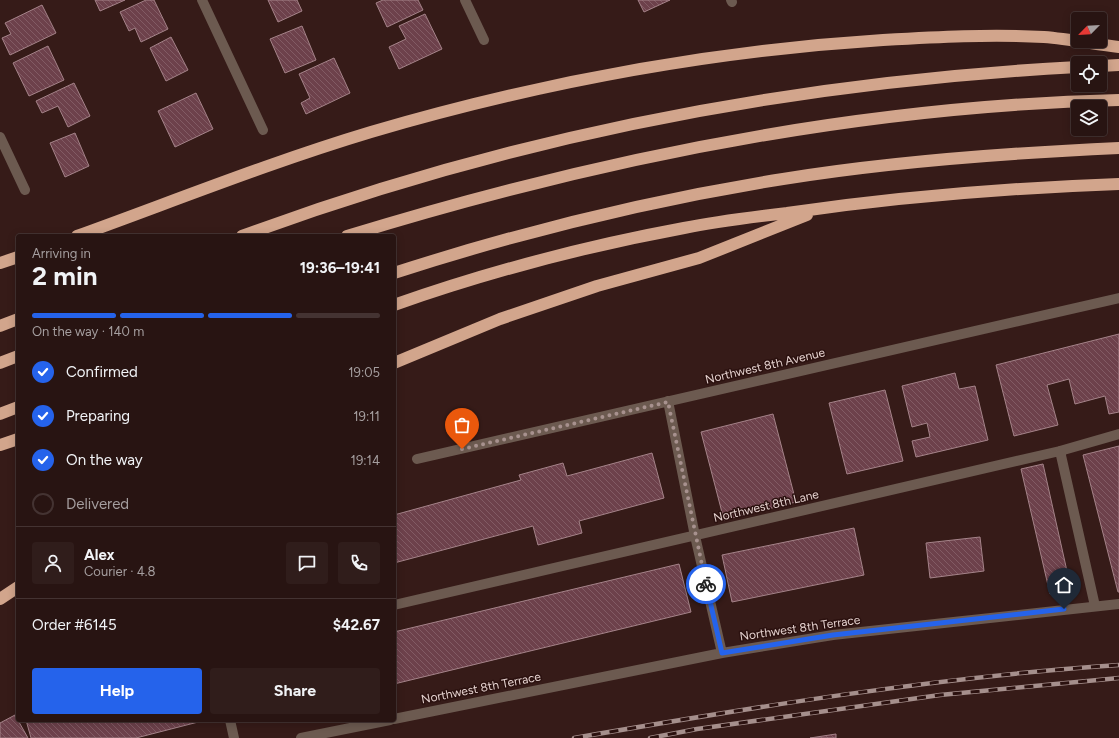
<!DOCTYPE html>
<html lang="en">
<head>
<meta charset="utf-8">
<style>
	body { margin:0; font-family:Figtree,sans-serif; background:#301d1b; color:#f1f3f6; height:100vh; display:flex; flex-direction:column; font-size:15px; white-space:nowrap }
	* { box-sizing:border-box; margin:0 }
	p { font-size:13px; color:#a59e9f }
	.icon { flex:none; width:22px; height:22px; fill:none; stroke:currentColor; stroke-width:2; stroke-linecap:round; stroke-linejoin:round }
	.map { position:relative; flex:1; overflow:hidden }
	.side { position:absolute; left:16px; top:234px; width:380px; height:488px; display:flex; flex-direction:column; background:#281412; border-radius:4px; box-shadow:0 2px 10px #0003,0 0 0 1px #443332 }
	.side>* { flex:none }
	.needle { width:26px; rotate:246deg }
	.buttons { position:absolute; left:1071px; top:12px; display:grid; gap:8px }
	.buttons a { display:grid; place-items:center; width:36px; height:36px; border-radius:4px; background:#281412; box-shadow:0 2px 10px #0003,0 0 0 1px #443332; font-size:20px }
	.pin { position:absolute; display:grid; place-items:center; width:34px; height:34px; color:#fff; margin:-41px -17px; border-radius:50% 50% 50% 0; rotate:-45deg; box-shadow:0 0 4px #0007 }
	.pin .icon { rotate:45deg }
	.courier { position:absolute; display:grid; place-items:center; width:40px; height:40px; margin:-20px; border:3px solid #2563eb; border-radius:50%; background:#fff; color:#222; box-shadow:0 1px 5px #0007 }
	.overview em { font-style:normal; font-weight:700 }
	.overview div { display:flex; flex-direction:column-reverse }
	.overview { display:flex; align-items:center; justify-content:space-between; height:68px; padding:0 16px }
	h1 { font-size:26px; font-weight:700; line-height:30px }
	.bar { display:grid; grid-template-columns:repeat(4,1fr); gap:6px 4px; align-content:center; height:48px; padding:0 16px }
	.bar i { height:5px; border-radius:3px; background:#443332 }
	.bar .selected { background:#2563eb }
	.bar p { grid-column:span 4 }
	.line { display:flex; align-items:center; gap:10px; padding:0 16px; border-top:1px solid #443332 }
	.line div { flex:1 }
	.round { display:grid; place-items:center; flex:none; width:42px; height:42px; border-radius:4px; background:#301d1b }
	ol { padding:0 16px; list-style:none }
	li { display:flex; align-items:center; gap:12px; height:44px }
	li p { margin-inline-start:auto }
	li .icon { padding:4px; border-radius:50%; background:#2563eb; color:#fff; stroke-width:4 }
	li:last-child { color:#a59e9f }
	li i { width:22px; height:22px; border:2px solid #443332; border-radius:50% }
	.action { display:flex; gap:8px; margin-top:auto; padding:8px 16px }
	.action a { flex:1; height:46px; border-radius:4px; background:#2563eb; color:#fff; font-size:16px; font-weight:700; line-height:46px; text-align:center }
	.action a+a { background:#301d1b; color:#f1f3f6 }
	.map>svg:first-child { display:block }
	.building { fill:url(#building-back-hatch); stroke:#a58389 }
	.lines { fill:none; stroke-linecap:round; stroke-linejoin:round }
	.street { stroke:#6c5a50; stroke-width:10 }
	.highway { stroke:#d2a58c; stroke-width:12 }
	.rail-casing { stroke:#a58f8c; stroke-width:4.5 }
	.rail { stroke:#2b110f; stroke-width:3; stroke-dasharray:9; stroke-linecap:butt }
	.done { stroke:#a7918e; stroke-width:4; stroke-dasharray:0 7.2 }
	.route { stroke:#2563eb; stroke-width:5 }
	.labels { text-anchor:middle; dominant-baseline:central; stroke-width:3; stroke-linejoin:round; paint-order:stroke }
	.street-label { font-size:12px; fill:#e4d1ce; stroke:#2b110f }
</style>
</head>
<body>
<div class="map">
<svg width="1119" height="738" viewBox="0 0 1119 738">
	<defs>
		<pattern id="building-back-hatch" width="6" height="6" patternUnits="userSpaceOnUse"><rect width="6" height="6" fill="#6d414b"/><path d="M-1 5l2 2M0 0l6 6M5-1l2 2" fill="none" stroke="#825b64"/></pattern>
	</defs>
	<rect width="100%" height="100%" fill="#361b18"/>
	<path class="building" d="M 95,0 L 125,0 L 100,11 Z
		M 146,0 L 154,0 L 168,29 L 141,42 L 135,28 L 129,31 L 120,12 Z
		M 268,0 L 297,0 L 302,11 L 278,22 Z
		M 383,0 L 418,0 L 423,10 L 387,27 L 376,3 Z
		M 638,0 L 670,0 L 644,12 Z
		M 42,5 L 56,33 L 10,55 L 2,38 L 11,34 L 5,23 Z
		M 425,14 L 442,49 L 399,69 L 389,47 L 406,39 L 399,26 Z
		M 302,26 L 316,60 L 285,73 L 270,39 Z
		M 171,37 L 188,70 L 166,81 L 150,48 Z
		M 48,46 L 64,80 L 29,96 L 13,63 Z
		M 334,58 L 350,93 L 306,114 L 301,103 L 310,98 L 299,74 Z
		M 74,83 L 90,116 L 68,127 L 58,106 L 42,113 L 36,101 Z
		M 196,93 L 213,129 L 175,147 L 158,111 Z
		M 75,133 L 89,166 L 65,177 L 50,143 Z
		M 1119,334 L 1119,412 L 1109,414 L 1105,396 L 1075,404 L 1069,379 L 1047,385 L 1058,425 L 1014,436 L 996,365 Z
		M 955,373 L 959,389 L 975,386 L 988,440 L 916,457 L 912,441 L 930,437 L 927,423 L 912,427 L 902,386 Z
		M 885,390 L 903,461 L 847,474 L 829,403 Z
		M 773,414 L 796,502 L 724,520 L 701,432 Z
		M 1119,446 L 1119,592 L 1118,592 L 1083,455 Z
		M 652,453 L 664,498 L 579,521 L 582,533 L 538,545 L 533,526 L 394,563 L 394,515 L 521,480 L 519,475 L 563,463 L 567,476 Z
		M 1043,464 L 1071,589 L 1050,594 L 1021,469 Z
		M 854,528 L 864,575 L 732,602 L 722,555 Z
		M 980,537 L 984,571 L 930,578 L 926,543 Z
		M 679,564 L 691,612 L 394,684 L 394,632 Z
		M 15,715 L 28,738 L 0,738 L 0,723 Z
		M 26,720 L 206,720 L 136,738 L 31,738 Z
		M 836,734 L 836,738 L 810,738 Z"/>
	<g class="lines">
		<path class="street" d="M 202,0 L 263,130
			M 465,0 L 484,40
			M 731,0 L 732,2
			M 0,137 L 25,190
			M 668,401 L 695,536 L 722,653
			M 1060,451 L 1095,606
			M 417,459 L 1119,298
			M 394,605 L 1060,451 L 1119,434
			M 394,719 L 722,653 L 833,635 L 1119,604
			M 230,720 L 234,738
			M 301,738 L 390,720"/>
		<path class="highway" d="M 1100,66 L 1119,65
			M 77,236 C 174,201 271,162 371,132 C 538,83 709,51 883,40 C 936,37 991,34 1044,37 C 1069,39 1094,44 1119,47
			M 242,236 C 510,137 793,82 1078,67
			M 347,236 C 597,159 856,106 1119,100
			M 0,263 L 18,257
			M 394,273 C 521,232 651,200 783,179 C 894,161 1007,153 1119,148
			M 394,305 C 488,272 586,246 684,228 C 718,221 753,217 787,213 C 897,197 1008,188 1119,184
			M 0,326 L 18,319
			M 0,363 L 18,356
			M 394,363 L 500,319 L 597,286 L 699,258 L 807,215
			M 0,414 L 18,407
			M 0,445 L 18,439
			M 0,599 L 18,587"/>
		<g class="rail-casing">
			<path id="rail" d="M 574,738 C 755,707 936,677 1119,665
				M 650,738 L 697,729 L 940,695 L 1119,678"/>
		</g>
		<use href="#rail" class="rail"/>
	</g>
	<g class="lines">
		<path class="done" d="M 462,449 L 668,402 L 706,584"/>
		<path class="route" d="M 706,584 L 722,653 L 833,635 L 1064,609"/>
	</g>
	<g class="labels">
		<g class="street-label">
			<text transform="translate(765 366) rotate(-13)">Northwest 8th Avenue</text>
			<text transform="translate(766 506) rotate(-13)">Northwest 8th Lane</text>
			<text transform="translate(800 628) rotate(-8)">Northwest 8th Terrace</text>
			<text transform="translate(481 688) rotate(-11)">Northwest 8th Terrace</text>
		</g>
	</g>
</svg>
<div class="buttons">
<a><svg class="needle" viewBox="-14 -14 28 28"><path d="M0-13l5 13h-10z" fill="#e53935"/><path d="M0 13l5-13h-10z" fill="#a59e9f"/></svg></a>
<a><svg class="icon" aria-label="locate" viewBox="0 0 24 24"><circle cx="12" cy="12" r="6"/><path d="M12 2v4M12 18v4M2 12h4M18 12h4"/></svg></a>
<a><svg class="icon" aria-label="layers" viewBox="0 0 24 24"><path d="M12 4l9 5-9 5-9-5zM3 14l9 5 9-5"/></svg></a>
</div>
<div class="pin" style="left:462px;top:449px;background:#ea580c"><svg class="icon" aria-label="bag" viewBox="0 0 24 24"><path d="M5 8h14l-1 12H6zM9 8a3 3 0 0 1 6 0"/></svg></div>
<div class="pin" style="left:1064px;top:609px;background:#1f2937"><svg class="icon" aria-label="home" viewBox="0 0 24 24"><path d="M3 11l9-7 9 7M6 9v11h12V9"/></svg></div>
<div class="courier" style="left:706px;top:584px"><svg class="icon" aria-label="bike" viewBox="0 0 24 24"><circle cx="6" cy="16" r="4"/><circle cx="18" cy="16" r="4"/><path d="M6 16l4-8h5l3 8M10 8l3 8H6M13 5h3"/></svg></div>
<section class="side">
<div class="overview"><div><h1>2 min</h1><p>Arriving in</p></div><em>19:36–19:41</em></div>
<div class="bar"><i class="selected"></i><i class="selected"></i><i class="selected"></i><i></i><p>On the way · 140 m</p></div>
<ol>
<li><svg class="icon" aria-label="check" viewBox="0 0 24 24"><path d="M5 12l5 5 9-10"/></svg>Confirmed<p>19:05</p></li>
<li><svg class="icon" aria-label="check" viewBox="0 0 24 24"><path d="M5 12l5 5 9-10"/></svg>Preparing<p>19:11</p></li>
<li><svg class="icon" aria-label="check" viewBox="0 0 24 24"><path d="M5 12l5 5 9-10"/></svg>On the way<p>19:14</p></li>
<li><i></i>Delivered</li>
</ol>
<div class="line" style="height:72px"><a class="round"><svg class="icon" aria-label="person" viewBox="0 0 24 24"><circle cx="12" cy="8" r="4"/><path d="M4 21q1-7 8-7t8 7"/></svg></a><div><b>Alex</b><p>Courier · 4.8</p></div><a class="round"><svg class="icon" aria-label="chat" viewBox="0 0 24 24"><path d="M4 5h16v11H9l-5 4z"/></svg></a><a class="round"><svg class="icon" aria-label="phone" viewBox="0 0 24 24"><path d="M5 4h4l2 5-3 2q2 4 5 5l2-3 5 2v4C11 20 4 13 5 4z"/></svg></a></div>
<div class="line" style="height:52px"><div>Order #6145</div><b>$42.67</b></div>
<div class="action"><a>Help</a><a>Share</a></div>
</section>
</div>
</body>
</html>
